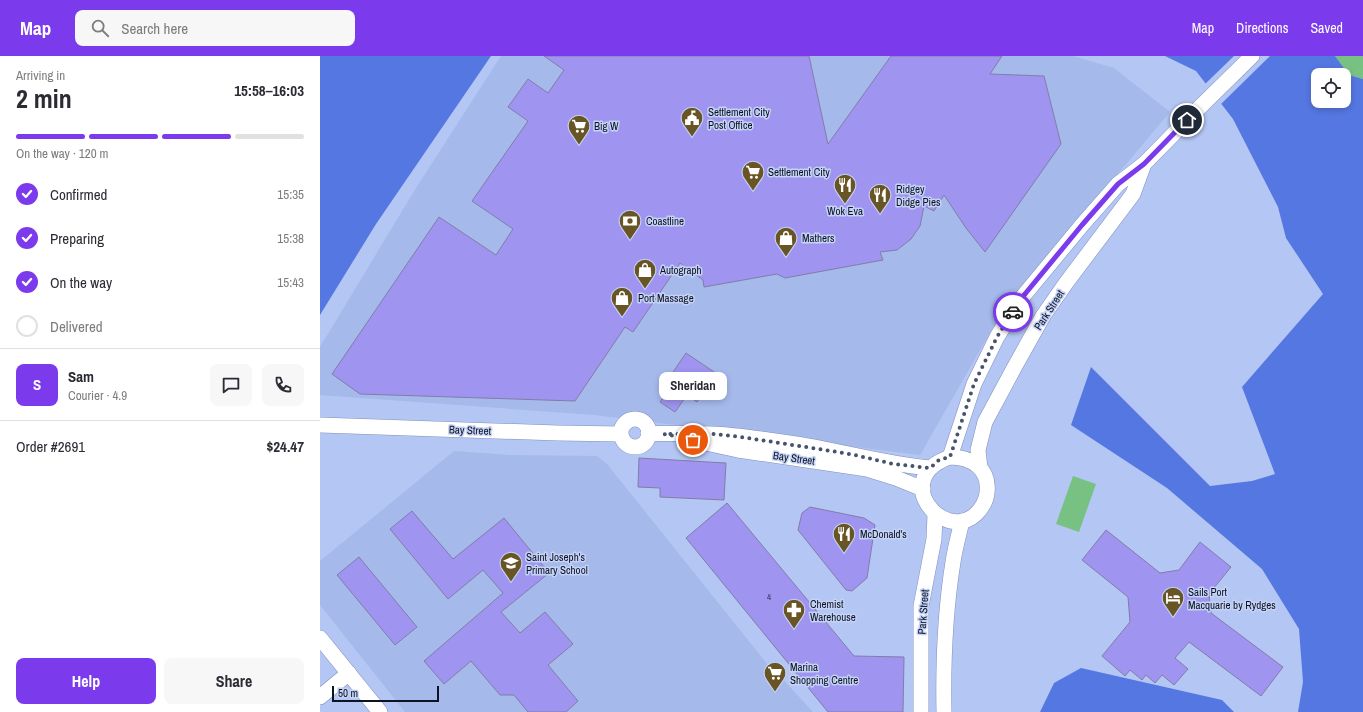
<!DOCTYPE html>
<html lang="en">
<head>
<meta charset="utf-8">
<style>
	body { margin:0; font-family:"Archivo Narrow",sans-serif; background:#f7f7f7; color:#2b2b33; height:100vh; display:flex; flex-direction:column; font-size:15px; white-space:nowrap }
	* { box-sizing:border-box; margin:0 }
	p { font-size:13px; color:#7c7c81 }
	.icon { flex:none; width:22px; height:22px; fill:none; stroke:currentColor; stroke-width:2; stroke-linecap:round; stroke-linejoin:round }
	.map { position:relative; flex:1; overflow:hidden }
	.panel { display:flex; flex-direction:column; background:#fff; width:320px }
	.panel>* { flex:none }
	.controls { position:absolute; left:991px; top:12px; display:grid; gap:8px }
	.controls a { display:grid; place-items:center; width:40px; height:40px; border-radius:8px; background:#fff; box-shadow:0 2px 6px #0003; font-size:20px }
	.scale { position:absolute; left:12px; bottom:10px; width:107px; box-sizing:border-box; padding-left:4px; border:2px solid #0d1322; border-top:0; font-size:11px; line-height:14px; white-space:nowrap; color:#0d1322; -webkit-text-stroke:3px #c5d3f7; paint-order:stroke }
	.pin { position:absolute; display:grid; place-items:center; width:34px; height:34px; color:#fff; margin:-17px; border:2px solid #fff; border-radius:50%; box-shadow:0 1px 4px #0007 }
	.courier { position:absolute; display:grid; place-items:center; width:40px; height:40px; margin:-20px; border:3px solid #7c3aed; border-radius:50%; background:#fff; color:#222; box-shadow:0 1px 5px #0007 }
	.bubble { position:absolute; height:28px; border-radius:8px; background:#fff; box-shadow:0 2px 6px #0003; font-size:13px; font-weight:800; line-height:28px; text-align:center }
	.head em { font-style:normal; font-weight:800 }
	.head div { display:flex; flex-direction:column-reverse }
	.head { display:flex; align-items:center; justify-content:space-between; height:68px; padding:0 16px }
	h1 { font-size:26px; font-weight:800; line-height:30px }
	.bar { display:grid; grid-template-columns:repeat(4,1fr); gap:6px 4px; align-content:center; height:48px; padding:0 16px }
	.bar i { height:5px; border-radius:3px; background:#e1e1e2 }
	.bar .on { background:#7c3aed }
	.bar p { grid-column:span 4 }
	.line { display:flex; align-items:center; gap:10px; padding:0 16px; border-top:1px solid #e1e1e2 }
	.line div { flex:1 }
	.round { display:grid; place-items:center; flex:none; width:42px; height:42px; border-radius:8px; background:#f7f7f7 }
	ol { padding:0 16px; list-style:none }
	li { display:flex; align-items:center; gap:12px; height:44px }
	li p { margin-inline-start:auto }
	li .icon { padding:4px; border-radius:50%; background:#7c3aed; color:#fff; stroke-width:4 }
	li:last-child { color:#7c7c81 }
	li i { width:22px; height:22px; border:2px solid #e1e1e2; border-radius:50% }
	.action { display:flex; gap:8px; margin-top:auto; padding:8px 16px }
	.action a { flex:1; height:46px; border-radius:8px; background:#7c3aed; color:#fff; font-size:16px; font-weight:800; line-height:46px; text-align:center }
	.action a+a { background:#f7f7f7; color:#2b2b33 }
	header { display:flex; align-items:center; gap:24px; box-sizing:border-box; height:56px; padding:0 20px; background:#7c3aed; color:#fff }
	header strong { font-size:19px }
	nav { display:flex; gap:22px; margin-inline-start:auto; font-size:14px }
	.search { width:280px; height:36px; background:#f7f7f7; display:flex; align-items:center; gap:10px; box-sizing:border-box; padding:0 14px; border-radius:8px; color:#7c7c81; font-size:15px }
	main { display:flex; flex:1; min-height:0 }
	.map>svg:first-child { display:block }
	.built { fill:#a5b9eb }
	.green { fill:#77c283 }
	.water { fill:#5577e1; fill-rule:evenodd }
	.pier { fill:#b4c6f3 }
	.building { fill:#9f94f0; stroke:#817da9 }
	.lines { fill:none; stroke-linecap:round; stroke-linejoin:round }
	.minor-casing { stroke:#7f90ba; stroke-width:16 }
	.minor { stroke:#fff; stroke-width:15 }
	.done { stroke:#47526b; stroke-width:4; stroke-dasharray:0 7.2 }
	.route { stroke:#7c3aed; stroke-width:5 }
	.labels { text-anchor:middle; dominant-baseline:central; stroke-width:3; stroke-linejoin:round; paint-order:stroke }
	.number-label { font-size:9px; fill:#323356 }
	.poi-label { font-size:11px; fill:#0d1322; stroke:#c5d3f7; text-anchor:start }
	.street-label { font-size:11px; fill:#0d1322; stroke:#c5d3f7 }
</style>
</head>
<body>
<header>
<strong>Map</strong>
<div class="search"><svg class="icon" aria-label="search" viewBox="0 0 24 24"><circle cx="10" cy="10" r="6"/><path d="M15 15l6 6"/></svg>Search here</div>
<nav><a>Map</a><a>Directions</a><a>Saved</a></nav>
</header>
<main>
<section class="panel">
<div class="head"><div><h1>2 min</h1><p>Arriving in</p></div><em>15:58–16:03</em></div>
<div class="bar"><i class="on"></i><i class="on"></i><i class="on"></i><i></i><p>On the way · 120 m</p></div>
<ol>
<li><svg class="icon" aria-label="check" viewBox="0 0 24 24"><path d="M5 12l5 5 9-10"/></svg>Confirmed<p>15:35</p></li>
<li><svg class="icon" aria-label="check" viewBox="0 0 24 24"><path d="M5 12l5 5 9-10"/></svg>Preparing<p>15:38</p></li>
<li><svg class="icon" aria-label="check" viewBox="0 0 24 24"><path d="M5 12l5 5 9-10"/></svg>On the way<p>15:43</p></li>
<li><i></i>Delivered</li>
</ol>
<div class="line" style="height:72px"><b class="round" style="background:#7c3aed;color:#fff">S</b><div><b>Sam</b><p>Courier · 4.9</p></div><a class="round"><svg class="icon" aria-label="chat" viewBox="0 0 24 24"><path d="M4 5h16v11H9l-5 4z"/></svg></a><a class="round"><svg class="icon" aria-label="phone" viewBox="0 0 24 24"><path d="M5 4h4l2 5-3 2q2 4 5 5l2-3 5 2v4C11 20 4 13 5 4z"/></svg></a></div>
<div class="line" style="height:52px"><div>Order #2691</div><b>$24.47</b></div>
<div class="action"><a>Help</a><a>Share</a></div>
</section>
<div class="map">
<svg width="1043" height="656" viewBox="0 0 1043 656">
	<rect width="100%" height="100%" fill="#b4c6f3"/>
	<path class="built" d="M 181,0 L 753,0 L 794,12 L 850,56 L 683,254 L 600,399 L 274,359 L 0,339 L 0,291 L 96,132 Z
		M 134,395 L 190,399 L 277,400 L 287,408 L 456,619 L 458,618 L 493,656 L 85,656 L 0,549 L 0,505 Z"/>
	<path class="green" d="M 1015,0 L 1043,0 L 1043,23 L 1029,19 Z
		M 753,420 L 776,428 L 759,476 L 736,468 Z"/>
	<path class="water" d="M 0,0 L 171,0 L 56,168 L 0,259 Z
		M 845,0 L 1015,0 L 1029,19 L 1043,23 L 1043,656 L 978,656 L 983,626 L 979,573 L 942,513 L 847,432 L 751,369 L 771,311 L 890,430 L 932,425 L 955,418 L 922,331 L 1003,238 L 966,182 L 958,151 L 913,63 L 876,15 ZM 998,19 L 1024,19 L 1024,45 L 998,45 Z
		M 761,612 L 902,644 L 914,656 L 720,656 L 734,627 Z"/>
	<path class="pier" d="M 914,0 L 950,0 L 900,49 L 884,29 Z"/>
	<path class="building" d="M 224,0 L 489,0 L 508,88 L 571,0 L 682,0 L 670,18 L 724,20 L 741,88 L 665,196 L 646,172 L 624,139 L 614,155 L 604,150 L 600,170 L 591,183 L 577,194 L 560,196 L 563,204 L 465,222 L 457,218 L 384,231 L 383,224 L 360,207 L 313,276 L 305,271 L 255,345 L 40,338 L 12,318 L 119,161 L 176,199 L 193,173 L 152,145 L 208,65 L 188,51 L 208,23 L 228,37 L 244,14 Z
		M 366,297 L 397,318 L 377,346 L 367,339 L 355,356 L 340,346 L 352,328 L 347,325 Z
		M 319,402 L 406,407 L 404,444 L 340,441 L 340,432 L 318,431 Z
		M 407,447 L 534,600 L 584,601 L 583,656 L 508,656 L 366,482 Z
		M 490,451 L 544,462 L 555,469 L 547,522 L 532,535 L 526,534 L 478,474 L 482,457 Z
		M 92,455 L 133,503 L 184,462 L 229,517 L 181,556 L 200,577 L 225,556 L 253,588 L 228,609 L 258,645 L 246,656 L 208,656 L 194,639 L 180,639 L 151,605 L 124,628 L 104,605 L 183,537 L 163,514 L 128,543 L 70,473 Z
		M 786,474 L 840,517 L 859,514 L 880,486 L 911,511 L 889,538 L 891,557 L 963,611 L 941,640 L 869,586 L 855,602 L 868,613 L 854,629 L 842,619 L 835,627 L 826,619 L 822,624 L 810,614 L 805,620 L 782,600 L 810,566 L 808,541 L 762,504 Z
		M 39,501 L 97,571 L 75,589 L 17,519 Z"/>
	<g class="lines">
		<g class="minor-casing">
			<path id="minor" d="M301 377a14 14 0 1 1 28 0a14 14 0 1 1-28 0Z
				M 0,369 L 238,377 L 301,378
				M 328,377 C 349,378 371,377 392,378 C 418,379 450,384 476,388 C 521,395 565,408 610,412
				M 372,384 L 418,394 L 547,413 L 576,422 L 603,433
				M 630,401 L 654,328 L 677,281 L 700,244 L 762,169 L 798,128 L 824,108 L 878,53 L 932,0
				M 630,401 C 652,401 670,413 667,437 C 666,446 662,452 656,458 C 623,488 569,422 630,401 Z
				M 660,412 L 658,394 L 665,366 L 694,312 L 723,260 L 746,227 L 813,138 L 824,108
				M 0,582 L 60,656
				M 0,641 L 29,617
				M 601,656 L 601,550 L 614,483 L 615,458
				M 624,656 C 623,606 625,556 633,506 C 635,492 639,478 642,465"/>
		</g>
		<use href="#minor" class="minor"/>
	</g>
	<g class="lines">
		<path class="done" d="M 373,384 L 344,378 L 393,378 L 421,381 L 505,394 L 535,399 L 573,408 L 610,412 L 619,404 L 630,401 L 654,328 L 677,281 L 693,256"/>
		<path class="route" d="M 693,256 L 700,244 L 762,169 L 798,128 L 824,108 L 867,64"/>
	</g>
	<defs>
		<g id="civic-pin" transform="scale(1.15)"><path d="M0 17L-7.5 6A9.5 9.5 0 1 1 7.5 6Z" fill="#685523" stroke="#c5d3f7"/><path d="M-.6-6.5H3V-4.5H.6V-3L4-1V1h2V6H-6V1h2V-1L-.6-3ZM-1.2 2.5V6h2.4V2.5Z" fill="#fff"/></g>
		<g id="supermarket-pin" transform="scale(1.15)"><path d="M0 17L-7.5 6A9.5 9.5 0 1 1 7.5 6Z" fill="#685523" stroke="#c5d3f7"/><path d="M-6-5.5h2.5l.6 2H6L4.5 2H-2.5L-4.4-4H-6ZM-1.5 3.2a1.3 1.3 0 1 0 .1 0ZM3 3.2a1.3 1.3 0 1 0 .1 0Z" fill="#fff"/></g>
		<g id="restaurant-pin" transform="scale(1.15)"><path d="M0 17L-7.5 6A9.5 9.5 0 1 1 7.5 6Z" fill="#685523" stroke="#c5d3f7"/><path d="M-5-6h1v4h1v-4h1v4h1v-4h1v5L-1.5 .5V6h-2V.5L-5-1ZM5-6V6H3V1.5H1.5Q1.5-4 5-6Z" fill="#fff"/></g>
		<g id="bank-pin" transform="scale(1.15)"><path d="M0 17L-7.5 6A9.5 9.5 0 1 1 7.5 6Z" fill="#685523" stroke="#c5d3f7"/><path d="M-6-4H6V4H-6ZM0-2.3a2.3 2.3 0 1 0 0 4.6a2.3 2.3 0 1 0 0-4.6Z" fill="#fff"/></g>
		<g id="shop-pin" transform="scale(1.15)"><path d="M0 17L-7.5 6A9.5 9.5 0 1 1 7.5 6Z" fill="#685523" stroke="#c5d3f7"/><path d="M-5-2.5h2.3a2.7 3.5 0 0 1 5.4 0H5L5.5 6h-11ZM-1.5-2.5h3a1.5 2.3 0 0 0-3 0Z" fill="#fff"/></g>
		<g id="school-pin" transform="scale(1.15)"><path d="M0 17L-7.5 6A9.5 9.5 0 1 1 7.5 6Z" fill="#685523" stroke="#c5d3f7"/><path d="M0-5L7-2L0 1L-7-2ZM-4 1L0 2.5L4 1V4Q0 6-4 4Z" fill="#fff"/></g>
		<g id="hotel-pin" transform="scale(1.15)"><path d="M0 17L-7.5 6A9.5 9.5 0 1 1 7.5 6Z" fill="#685523" stroke="#c5d3f7"/><path d="M-6-4.5h1.5V1H6V5H4.5V3h-9V5H-6ZM-4 0a1.8 1.8 0 1 1 3.6 0ZM.5 0V-2.5h3Q6-2.5 6 0Z" fill="#fff"/></g>
		<g id="pharmacy-pin" transform="scale(1.15)"><path d="M0 17L-7.5 6A9.5 9.5 0 1 1 7.5 6Z" fill="#685523" stroke="#c5d3f7"/><path d="M-2-6h4v4h4v4h-4v4h-4v-4h-4v-4h4Z" fill="#fff"/></g>
	</defs>
	<g fill-rule="evenodd">
		<use href="#civic-pin" x="372" y="62"/>
		<use href="#supermarket-pin" x="259" y="70"/>
		<use href="#supermarket-pin" x="433" y="116"/>
		<use href="#restaurant-pin" x="525" y="129"/>
		<use href="#restaurant-pin" x="560" y="139"/>
		<use href="#bank-pin" x="310" y="165"/>
		<use href="#shop-pin" x="466" y="182"/>
		<use href="#shop-pin" x="325" y="214"/>
		<use href="#shop-pin" x="302" y="242"/>
		<use href="#restaurant-pin" x="524" y="478"/>
		<use href="#school-pin" x="191" y="507"/>
		<use href="#hotel-pin" x="853" y="542"/>
		<use href="#pharmacy-pin" x="474" y="554"/>
		<use href="#supermarket-pin" x="455" y="617"/>
	</g>
	<g class="labels">
		<g class="number-label">
			<text x="449" y="541">4</text>
		</g>
		<g class="poi-label">
			<text x="388" y="56">Settlement City<tspan x="388" dy="13">Post Office</tspan></text>
			<text x="274" y="70">Big W</text>
			<text x="448" y="116">Settlement City</text>
			<text x="576" y="133">Ridgey<tspan x="576" dy="13">Didge Pies</tspan></text>
			<text x="525" y="155" text-anchor="middle">Wok Eva</text>
			<text x="326" y="165">Coastline</text>
			<text x="482" y="182">Mathers</text>
			<text x="340" y="214">Autograph</text>
			<text x="318" y="242">Port Massage</text>
			<text x="540" y="478">McDonald's</text>
			<text x="206" y="501">Saint Joseph's<tspan x="206" dy="13">Primary School</tspan></text>
			<text x="868" y="536">Sails Port<tspan x="868" dy="13">Macquarie by Rydges</tspan></text>
			<text x="490" y="548">Chemist<tspan x="490" dy="13">Warehouse</tspan></text>
			<text x="470" y="611">Marina<tspan x="470" dy="13">Shopping Centre</tspan></text>
		</g>
		<g class="street-label">
			<text transform="translate(729 254) rotate(-57)">Park Street</text>
			<text transform="translate(150 374) rotate(2)">Bay Street</text>
			<text transform="translate(474 402) rotate(8)">Bay Street</text>
			<text transform="translate(603 556) rotate(-86)">Park Street</text>
		</g>
	</g>
</svg>
<div class="controls">
<a><svg class="icon" aria-label="locate" viewBox="0 0 24 24"><circle cx="12" cy="12" r="6"/><path d="M12 2v4M12 18v4M2 12h4M18 12h4"/></svg></a>
</div>
<div class="scale">50 m</div>
<div class="pin" style="left:373px;top:384px;background:#ea580c"><svg class="icon" aria-label="bag" viewBox="0 0 24 24"><path d="M5 8h14l-1 12H6zM9 8a3 3 0 0 1 6 0"/></svg></div>
<div class="pin" style="left:867px;top:64px;background:#1f2937"><svg class="icon" aria-label="home" viewBox="0 0 24 24"><path d="M3 11l9-7 9 7M6 9v11h12V9"/></svg></div>
<div class="courier" style="left:693px;top:256px"><svg class="icon" aria-label="car" viewBox="0 0 24 24"><path d="M5 17H2v-5l4-1 3-4h7l3 4 3 1v5h-3M9 17h6M6 11h13"/><circle cx="7" cy="17" r="2"/><circle cx="17" cy="17" r="2"/></svg></div>
<div class="bubble" style="left:339px;top:316px;width:68px">Sheridan</div>
</div>
</main>
</body>
</html>
